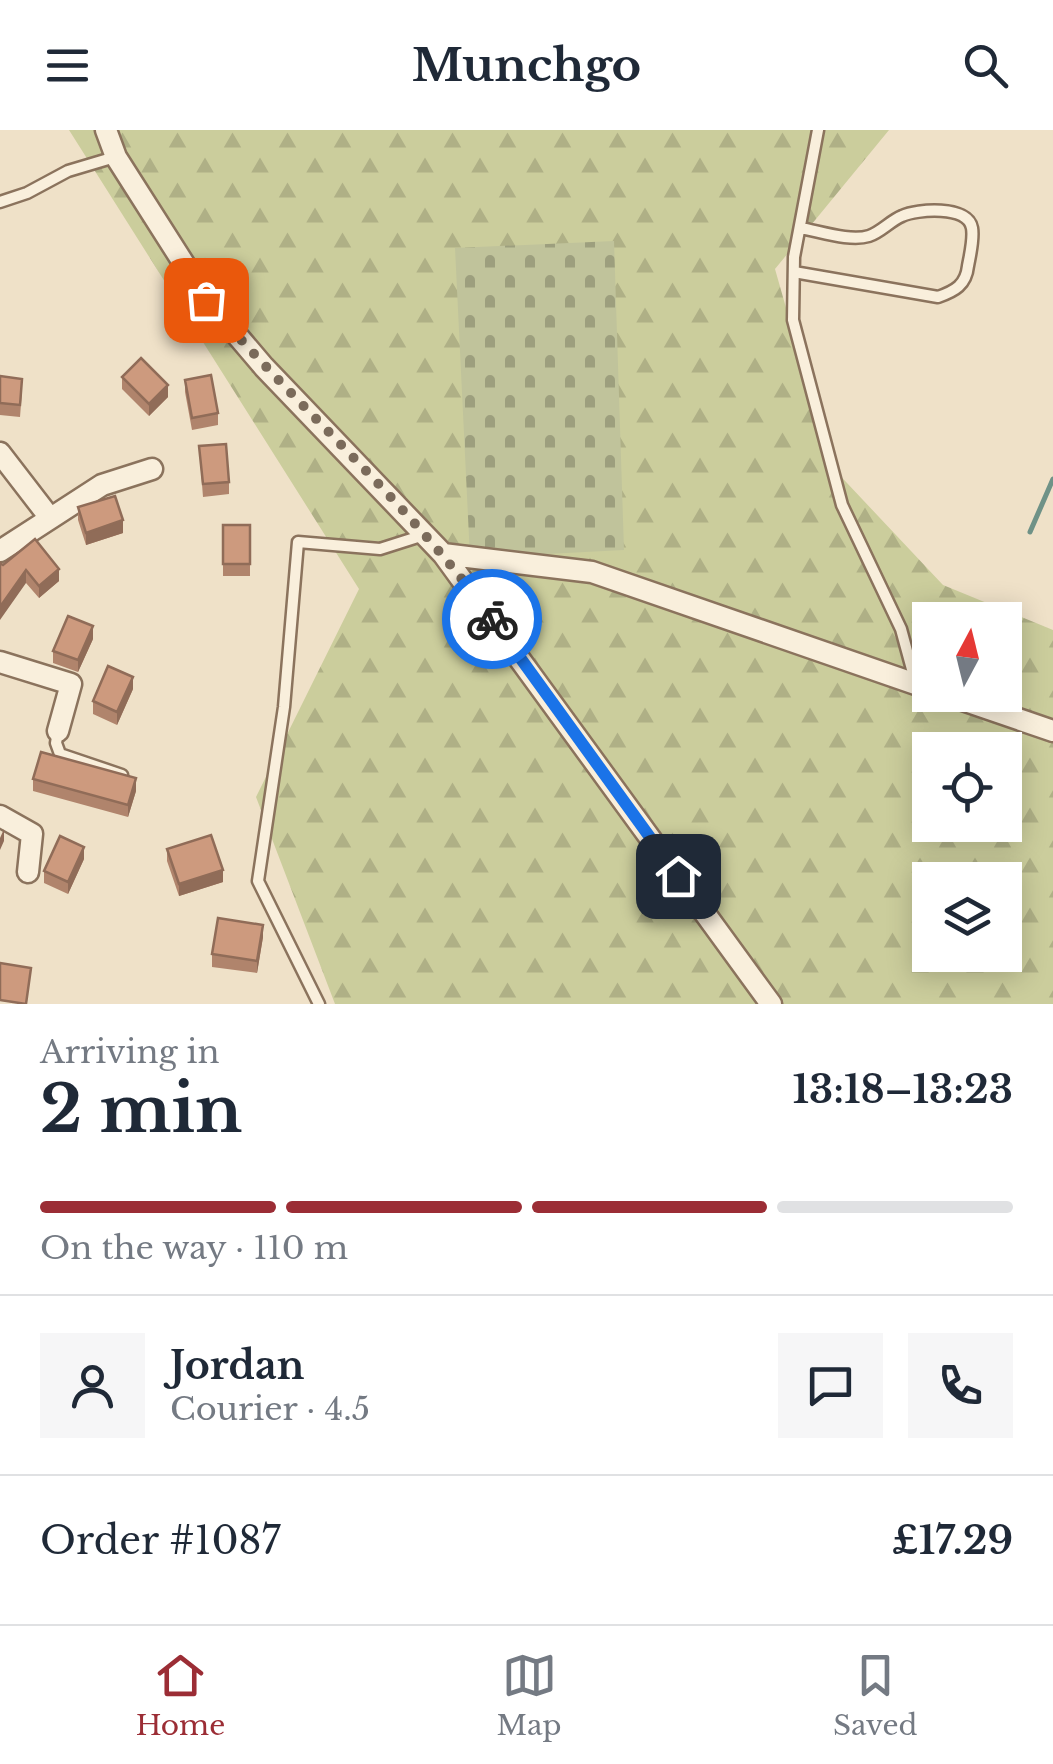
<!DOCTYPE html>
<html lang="en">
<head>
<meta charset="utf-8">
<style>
	body { margin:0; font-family:"Libre Baskerville",serif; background:#f6f6f7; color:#1f2937; height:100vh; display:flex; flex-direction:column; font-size:38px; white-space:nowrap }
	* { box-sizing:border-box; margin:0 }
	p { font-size:32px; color:#747a83 }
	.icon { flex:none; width:55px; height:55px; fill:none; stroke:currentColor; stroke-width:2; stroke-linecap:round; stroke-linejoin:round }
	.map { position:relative; height:874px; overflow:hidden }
	.panel { display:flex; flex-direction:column; background:#fff; flex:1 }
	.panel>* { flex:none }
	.needle { width:65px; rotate:7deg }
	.fabs { position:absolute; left:912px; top:472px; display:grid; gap:20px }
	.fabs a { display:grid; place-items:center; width:110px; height:110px; border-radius:0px; background:#fff; box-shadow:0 5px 25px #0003; font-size:50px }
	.pin { position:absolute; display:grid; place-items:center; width:85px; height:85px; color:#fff; margin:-42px; border-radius:20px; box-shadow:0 5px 15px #0006 }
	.courier { position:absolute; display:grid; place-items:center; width:100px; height:100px; margin:-50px; border:8px solid #1a73e8; border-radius:50%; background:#fff; color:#222; box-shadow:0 2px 12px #0007 }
	.summary em { font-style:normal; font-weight:700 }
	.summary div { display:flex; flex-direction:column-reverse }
	.summary { display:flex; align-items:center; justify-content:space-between; height:170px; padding:0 40px }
	h1 { font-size:65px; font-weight:700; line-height:75px }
	.bar { display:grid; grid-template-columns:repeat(4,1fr); gap:15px 10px; align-content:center; height:120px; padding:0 40px }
	.bar i { height:12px; border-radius:8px; background:#e0e1e3 }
	.bar .active { background:#9b2d35 }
	.bar p { grid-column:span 4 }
	.line { display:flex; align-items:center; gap:25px; padding:0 40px; border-top:2px solid #e0e1e3 }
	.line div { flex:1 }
	.round { display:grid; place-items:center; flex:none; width:105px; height:105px; border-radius:0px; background:#f6f6f7 }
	header { display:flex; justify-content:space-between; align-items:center; height:130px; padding:0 40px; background:#fff; font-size:45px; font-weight:700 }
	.dock { display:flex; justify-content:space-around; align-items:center; height:140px; border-top:2px solid #e0e1e3; background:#fff; font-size:28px; color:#747a83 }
	.dock a { display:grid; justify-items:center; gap:5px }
	.dock .active { color:#9b2d35 }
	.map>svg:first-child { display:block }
	.forest { fill:url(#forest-firs); fill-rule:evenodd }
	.cemetery { fill:url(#cemetery-stones) }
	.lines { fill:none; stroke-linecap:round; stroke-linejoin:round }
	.stream { stroke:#6f9287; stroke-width:5 }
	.service-casing { stroke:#8b735d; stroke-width:15 }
	.minor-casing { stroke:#8b735d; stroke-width:25 }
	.service { stroke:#f9efdc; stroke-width:10 }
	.minor { stroke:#f9efdc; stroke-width:20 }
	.wall { fill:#b0846c }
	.shaded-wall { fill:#906c58 }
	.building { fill:#cd9a7e; stroke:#906c58; stroke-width:2.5 }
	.done { stroke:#7b6b5b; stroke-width:10; stroke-dasharray:0 18 }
	.route { stroke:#1a73e8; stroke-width:12 }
</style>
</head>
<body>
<header><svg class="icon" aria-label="menu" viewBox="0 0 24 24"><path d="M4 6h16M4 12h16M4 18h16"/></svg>Munchgo<svg class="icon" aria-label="search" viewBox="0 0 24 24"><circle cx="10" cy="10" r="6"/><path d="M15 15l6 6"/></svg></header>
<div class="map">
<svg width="1053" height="874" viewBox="0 0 1053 874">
	<defs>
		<pattern id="forest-firs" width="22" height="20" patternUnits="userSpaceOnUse" patternTransform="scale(2.5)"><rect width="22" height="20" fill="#cbcd9c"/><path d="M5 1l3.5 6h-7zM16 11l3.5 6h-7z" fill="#afb086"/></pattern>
		<pattern id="cemetery-stones" width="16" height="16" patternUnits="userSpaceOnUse" patternTransform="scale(2.5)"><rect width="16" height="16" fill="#c0c39b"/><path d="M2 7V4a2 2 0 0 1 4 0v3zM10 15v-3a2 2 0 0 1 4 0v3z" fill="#9d9f7e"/></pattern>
	</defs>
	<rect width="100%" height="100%" fill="#efe1c8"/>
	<path class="forest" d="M 69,0 L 889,0 L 775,139 L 831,336 L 943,455 L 1053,500 L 1053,874 L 335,874 L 256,667 L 359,459 ZM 930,490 L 1005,490 L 1005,565 L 930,565 ZM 930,620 L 1005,620 L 1005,695 L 930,695 ZM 930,750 L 1005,750 L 1005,825 L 930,825 Z"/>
	<path class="cemetery" d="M 614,111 L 624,420 L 470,428 L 455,118 Z"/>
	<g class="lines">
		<path class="stream" d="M 1030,402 L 1053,349"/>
		<g class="service-casing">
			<path id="service" d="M 818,0 L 794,127 L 793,190 L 842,375 L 901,499 L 916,554
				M 0,72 L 27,63 L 68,41 L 115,27
				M 794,142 L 938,167 C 955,161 966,155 968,136 C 970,125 974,109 972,98 C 968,75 917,79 902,86 C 890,91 881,102 869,106 C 850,112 819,101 800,98
				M 58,601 L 56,613 L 60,624 L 122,645
				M 319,874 L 258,751 L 284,577 L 298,412 L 380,419 L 424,405"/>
		</g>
		<g class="minor-casing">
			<path id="minor" d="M 106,0 L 116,27 L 207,170 L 264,237 L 443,424 L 771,874
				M 0,323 L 50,388
				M 0,421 L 102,355 L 152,339
				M 443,424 L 592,442 L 930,559
				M 0,532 L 71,554 L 58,601
				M 948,565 L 1053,601
				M 0,686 L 32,704 L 28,742"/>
		</g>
		<use href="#service" class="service"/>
		<use href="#minor" class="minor"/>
	</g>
	<path class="wall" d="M 0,246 L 22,261 L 20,287 L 0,285 Z
		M 122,247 L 168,267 L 149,286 L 122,259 Z
		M 185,250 L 218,283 L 218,295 L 192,300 L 185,262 Z
		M 199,316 L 229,352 L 229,364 L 203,367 Z
		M 78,377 L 123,403 L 86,415 L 78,390 Z
		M 223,395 L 250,395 L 250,446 L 223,446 Z
		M 35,409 L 59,451 L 39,468 L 26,453 L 3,435 Z
		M 93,509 L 78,542 L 53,533 L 53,521 Z
		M 133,559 L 117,595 L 93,584 L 93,571 Z
		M 33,649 L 136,661 L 128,687 L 33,661 Z
		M 167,719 L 223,752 L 179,766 L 167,731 Z
		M 84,729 L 68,764 L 44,753 L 44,741 Z
		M 263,807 L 257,843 L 212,837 L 212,824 Z"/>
	<path class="shaded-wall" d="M 168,255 L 168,267 L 149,286 L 149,274 Z
		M 123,390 L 123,403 L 86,415 L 86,403 Z
		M 59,439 L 59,451 L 39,468 L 39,456 Z
		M 26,440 L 26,453 L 0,490 L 0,477 Z
		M 93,496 L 93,509 L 78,542 L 78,530 Z
		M 133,547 L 133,559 L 117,595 L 117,582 Z
		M 136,648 L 136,661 L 128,687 L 128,675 Z
		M 4,699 L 4,711 L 0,720 L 0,708 Z
		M 84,717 L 84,729 L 68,764 L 68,752 Z
		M 223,740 L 223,752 L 179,766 L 179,754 Z
		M 263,795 L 263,807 L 257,843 L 257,831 Z"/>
	<path class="building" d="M 141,228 L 168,255 L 149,274 L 122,247 Z
		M 211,245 L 218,283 L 192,288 L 185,250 Z
		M 0,246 L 22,249 L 20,275 L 0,273 Z
		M 226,314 L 229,352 L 203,354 L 199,316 Z
		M 115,366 L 123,390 L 86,403 L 78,377 Z
		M 223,395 L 250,395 L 250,434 L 223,434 Z
		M 35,409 L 59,439 L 39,456 L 26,440 L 0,477 L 0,433 L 3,435 Z
		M 68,486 L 93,496 L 78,530 L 53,521 Z
		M 108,536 L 133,547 L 117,582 L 93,571 Z
		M 41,622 L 136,648 L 128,675 L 33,649 Z
		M 211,705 L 223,740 L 179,754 L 167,719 Z
		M 60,706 L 84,717 L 68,752 L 44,741 Z
		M 218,788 L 263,795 L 257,831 L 212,824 Z
		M 0,833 L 31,838 L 26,874 L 0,870 Z"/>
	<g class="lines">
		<path class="done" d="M 206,170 C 299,279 409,373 492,489"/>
		<path class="route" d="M 492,489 L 678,746"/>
	</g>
</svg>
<div class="fabs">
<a><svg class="needle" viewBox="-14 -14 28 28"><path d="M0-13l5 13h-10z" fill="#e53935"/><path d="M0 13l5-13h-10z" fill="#747a83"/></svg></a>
<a><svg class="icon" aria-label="locate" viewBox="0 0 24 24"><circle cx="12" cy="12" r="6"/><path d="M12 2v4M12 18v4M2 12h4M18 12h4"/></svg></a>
<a><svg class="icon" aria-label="layers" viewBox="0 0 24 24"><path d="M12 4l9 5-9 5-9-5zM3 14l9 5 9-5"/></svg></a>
</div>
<div class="pin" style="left:206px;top:170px;background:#ea580c"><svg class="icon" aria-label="bag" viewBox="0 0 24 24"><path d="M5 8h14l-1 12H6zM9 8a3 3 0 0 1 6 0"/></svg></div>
<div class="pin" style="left:678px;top:746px;background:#1f2937"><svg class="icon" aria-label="home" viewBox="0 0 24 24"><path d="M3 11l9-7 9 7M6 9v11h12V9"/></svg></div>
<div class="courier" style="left:492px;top:489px"><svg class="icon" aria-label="bike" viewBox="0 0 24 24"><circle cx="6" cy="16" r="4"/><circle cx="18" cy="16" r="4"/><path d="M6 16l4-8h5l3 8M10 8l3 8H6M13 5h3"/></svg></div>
</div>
<section class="panel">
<div class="summary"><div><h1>2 min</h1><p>Arriving in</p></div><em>13:18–13:23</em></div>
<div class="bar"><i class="active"></i><i class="active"></i><i class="active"></i><i></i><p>On the way · 110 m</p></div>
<div class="line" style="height:180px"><a class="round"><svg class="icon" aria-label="person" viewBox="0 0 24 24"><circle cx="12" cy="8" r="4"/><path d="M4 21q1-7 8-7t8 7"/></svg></a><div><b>Jordan</b><p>Courier · 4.5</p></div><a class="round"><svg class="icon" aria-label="chat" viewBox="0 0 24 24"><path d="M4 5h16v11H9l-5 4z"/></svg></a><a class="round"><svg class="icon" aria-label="phone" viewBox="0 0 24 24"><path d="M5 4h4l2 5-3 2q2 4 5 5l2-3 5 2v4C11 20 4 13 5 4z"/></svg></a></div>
<div class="line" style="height:130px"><div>Order #1087</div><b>£17.29</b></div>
</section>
<nav class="dock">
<a class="active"><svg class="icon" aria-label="home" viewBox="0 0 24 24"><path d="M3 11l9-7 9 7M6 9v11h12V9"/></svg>Home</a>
<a><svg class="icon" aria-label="map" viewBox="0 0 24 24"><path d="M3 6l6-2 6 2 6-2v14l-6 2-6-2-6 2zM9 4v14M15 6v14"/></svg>Map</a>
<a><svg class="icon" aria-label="saved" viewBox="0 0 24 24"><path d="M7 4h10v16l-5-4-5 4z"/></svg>Saved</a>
</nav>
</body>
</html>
